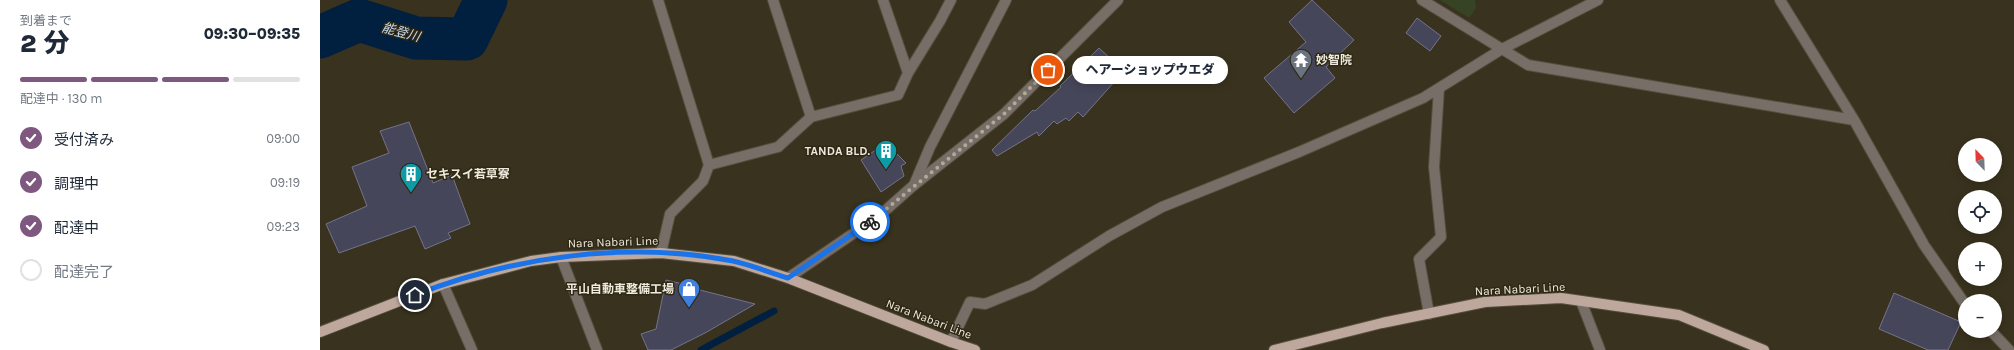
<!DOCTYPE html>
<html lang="ja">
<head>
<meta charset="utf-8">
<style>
	body { margin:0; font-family:Karla,"Noto Sans JP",sans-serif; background:#f6f6f7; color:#1f2937; height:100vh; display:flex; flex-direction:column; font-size:15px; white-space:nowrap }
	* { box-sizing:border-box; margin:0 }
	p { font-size:13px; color:#747a83 }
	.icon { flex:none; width:22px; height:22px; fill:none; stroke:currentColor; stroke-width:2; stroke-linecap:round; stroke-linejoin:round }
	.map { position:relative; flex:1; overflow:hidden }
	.side { display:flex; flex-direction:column; background:#fff; width:320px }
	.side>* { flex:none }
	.needle { width:26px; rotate:337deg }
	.buttons { position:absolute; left:1638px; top:138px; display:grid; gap:8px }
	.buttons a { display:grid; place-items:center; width:44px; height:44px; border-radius:50%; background:#fff; box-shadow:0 2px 10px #0003; font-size:20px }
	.pin { position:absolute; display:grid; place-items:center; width:34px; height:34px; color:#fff; margin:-17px; border:2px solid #fff; border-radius:50%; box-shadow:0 1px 4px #0007 }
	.courier { position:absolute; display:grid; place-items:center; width:40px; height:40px; margin:-20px; border:3px solid #1a73e8; border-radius:50%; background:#fff; color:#222; box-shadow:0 1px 5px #0007 }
	.bubble { position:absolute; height:28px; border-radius:14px; background:#fff; box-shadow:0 2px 10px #0003; font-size:13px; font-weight:800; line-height:28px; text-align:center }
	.headline em { font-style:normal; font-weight:800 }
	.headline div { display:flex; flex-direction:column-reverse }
	.headline { display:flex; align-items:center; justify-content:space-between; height:68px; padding:0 20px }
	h1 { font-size:26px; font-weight:800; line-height:30px }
	.bar { display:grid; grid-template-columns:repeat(4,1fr); gap:6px 4px; align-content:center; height:48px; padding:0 20px }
	.bar i { height:5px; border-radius:3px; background:#e0e1e3 }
	.bar .active { background:#7e587f }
	.bar p { grid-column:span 4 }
	ol { padding:0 20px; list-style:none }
	li { display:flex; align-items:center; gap:12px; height:44px }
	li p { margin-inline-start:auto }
	li .icon { padding:4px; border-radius:50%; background:#7e587f; color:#fff; stroke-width:4 }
	li:last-child { color:#747a83 }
	li i { width:22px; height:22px; border:2px solid #e0e1e3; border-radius:50% }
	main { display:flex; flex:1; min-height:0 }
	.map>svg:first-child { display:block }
	.green { fill:#374325 }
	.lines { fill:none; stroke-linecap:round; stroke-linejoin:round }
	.stream { stroke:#011f3e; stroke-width:7 }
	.river { stroke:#011f3e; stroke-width:43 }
	.building { fill:#46465b; stroke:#74738a }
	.lane-casing { stroke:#564f3d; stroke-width:12 }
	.street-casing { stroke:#564f3d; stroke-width:12 }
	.primary-casing { stroke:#564f3d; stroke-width:12 }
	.lane { stroke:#786e68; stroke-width:10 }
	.street { stroke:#786e68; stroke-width:10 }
	.primary { stroke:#bea89d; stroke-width:10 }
	.done { stroke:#afaa9a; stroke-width:4; stroke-dasharray:0 7.2 }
	.route { stroke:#1a73e8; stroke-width:5 }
	.labels { text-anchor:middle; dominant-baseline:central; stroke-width:3; stroke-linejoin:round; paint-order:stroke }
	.poi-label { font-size:12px; font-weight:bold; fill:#eeeadd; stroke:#2e2814; text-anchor:start }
	.street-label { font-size:12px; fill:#eeeadd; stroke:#2e2814 }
	.water-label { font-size:13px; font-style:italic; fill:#c7dcf3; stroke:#2e2814 }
</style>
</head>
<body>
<main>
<section class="side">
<div class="headline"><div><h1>2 分</h1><p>到着まで</p></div><em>09:30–09:35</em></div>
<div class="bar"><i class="active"></i><i class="active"></i><i class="active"></i><i></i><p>配達中 · 130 m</p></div>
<ol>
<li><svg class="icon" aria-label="check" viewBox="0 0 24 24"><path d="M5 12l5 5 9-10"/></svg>受付済み<p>09:00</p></li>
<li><svg class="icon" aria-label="check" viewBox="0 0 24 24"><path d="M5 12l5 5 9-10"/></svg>調理中<p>09:19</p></li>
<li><svg class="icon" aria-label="check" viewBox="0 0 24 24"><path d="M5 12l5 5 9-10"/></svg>配達中<p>09:23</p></li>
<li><i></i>配達完了</li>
</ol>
</section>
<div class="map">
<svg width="1694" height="350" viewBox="0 0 1694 350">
	<rect width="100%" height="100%" fill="#39321e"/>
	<path class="green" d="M 1120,0 L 1155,0 L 1156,8 L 1149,18 Z"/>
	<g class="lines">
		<path class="stream" d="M 381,350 L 454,311"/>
		<path class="river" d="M 0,37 L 39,20 L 96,38 L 147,39 L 166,0"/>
	</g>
	<path class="building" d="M 992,0 L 1034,40 L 1006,67 L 1015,78 L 974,113 L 944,78 L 986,42 L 969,22 Z
		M 1097,18 L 1121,36 L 1110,51 L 1086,33 Z
		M 779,48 L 804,71 L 763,117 L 758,112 L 749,121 L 746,118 L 737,124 L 734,121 L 719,136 L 717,132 L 677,156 L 672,150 L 713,110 L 715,111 L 741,87 L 740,86 Z
		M 89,122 L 113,183 L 132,175 L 150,224 L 128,233 L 131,238 L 105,249 L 95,226 L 19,253 L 6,224 L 47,206 L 32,167 L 69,153 L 60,131 Z
		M 566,143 L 586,163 L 581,166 L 584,176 L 561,192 L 541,160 Z
		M 346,280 L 376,287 L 376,289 L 435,304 L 385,333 L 351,350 L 328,350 L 321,334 L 336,329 Z
		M 1574,293 L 1641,322 L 1628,350 L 1608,350 L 1559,329 Z"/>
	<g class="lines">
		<g class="lane-casing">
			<path id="lane" d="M 594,185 L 610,147 L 686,0
				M 241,257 L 277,350
				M 1109,314 L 1099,259 L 1121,237 L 1114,167 L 1119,88
				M 631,342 L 650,302 L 665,304 L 712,285 L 789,236 L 842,207 L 979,152 L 1103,98 L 1182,49"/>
		</g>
		<g class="street-casing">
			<path id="street" d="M 338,0 L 389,165 L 383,181 L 350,214 L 341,253
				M 1102,0 L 1208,65 L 1534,120
				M 1460,0 L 1534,120 L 1604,245 L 1645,304
				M 1182,49 L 1278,0
				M 588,73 L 620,21 L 631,0
				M 491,117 L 578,95 L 588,73 L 563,0
				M 389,165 L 458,147 L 491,117 L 453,0
				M 468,278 L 559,216 L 594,185 L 684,114 L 798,0
				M 123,284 L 152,350
				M 1261,301 L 1280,350
				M 1671,331 L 1689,350"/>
		</g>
		<g class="primary-casing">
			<path id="primary" d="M 0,332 L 123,284 L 211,261 L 241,257 L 341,253 L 414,261 L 468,278 L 631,342 L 655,350
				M 954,350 L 1062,323 L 1165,302 L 1241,298 L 1359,315 L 1444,350"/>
		</g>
		<use href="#lane" class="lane"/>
		<use href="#street" class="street"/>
		<use href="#primary" class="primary"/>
	</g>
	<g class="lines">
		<path class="done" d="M 550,222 L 684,114 L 728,70"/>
		<path class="route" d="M 95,295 C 195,256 308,241 413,261 C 432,265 450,273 468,278 L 550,222"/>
	</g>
	<defs>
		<g id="temple-pin" transform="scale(1.15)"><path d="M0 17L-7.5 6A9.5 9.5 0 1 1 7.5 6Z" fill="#6b7280" stroke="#2e2814"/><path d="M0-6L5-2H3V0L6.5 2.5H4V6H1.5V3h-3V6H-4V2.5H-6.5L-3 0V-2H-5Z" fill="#fff"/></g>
		<g id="building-pin" transform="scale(1.15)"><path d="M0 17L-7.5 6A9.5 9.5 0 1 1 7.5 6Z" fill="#0f9aa8" stroke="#2e2814"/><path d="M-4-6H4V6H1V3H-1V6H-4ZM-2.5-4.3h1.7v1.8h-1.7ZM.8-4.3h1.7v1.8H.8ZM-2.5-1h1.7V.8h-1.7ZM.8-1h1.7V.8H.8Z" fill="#fff"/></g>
		<g id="shop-pin" transform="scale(1.15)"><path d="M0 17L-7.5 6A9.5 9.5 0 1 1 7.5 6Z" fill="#3f7fe0" stroke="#2e2814"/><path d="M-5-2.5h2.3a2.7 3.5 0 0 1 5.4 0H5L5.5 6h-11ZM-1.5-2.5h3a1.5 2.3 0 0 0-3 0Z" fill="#fff"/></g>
	</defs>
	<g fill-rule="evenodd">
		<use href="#temple-pin" x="981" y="60"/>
		<use href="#building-pin" x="566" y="151"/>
		<use href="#building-pin" x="91" y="174"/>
		<use href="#shop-pin" x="369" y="289"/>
	</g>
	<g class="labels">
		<g class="poi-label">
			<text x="996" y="60">妙智院</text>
			<text x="550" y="151" text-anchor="end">TANDA BLD.</text>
			<text x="106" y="174">セキスイ若草寮</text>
			<text x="354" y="289" text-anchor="end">平山自動車整備工場</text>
		</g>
		<g class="street-label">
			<text transform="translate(293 242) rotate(-2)">Nara Nabari Line</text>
			<text transform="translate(1200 289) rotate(-3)">Nara Nabari Line</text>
			<text transform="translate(609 319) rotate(21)">Nara Nabari Line</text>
		</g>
		<g class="water-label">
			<text transform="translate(81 32) rotate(15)">能登川</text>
		</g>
	</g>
</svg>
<div class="buttons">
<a><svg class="needle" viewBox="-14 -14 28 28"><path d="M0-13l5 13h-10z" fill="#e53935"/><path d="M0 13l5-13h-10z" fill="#747a83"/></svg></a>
<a><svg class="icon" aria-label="locate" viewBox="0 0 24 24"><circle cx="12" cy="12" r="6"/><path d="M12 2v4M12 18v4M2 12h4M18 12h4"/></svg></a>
<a>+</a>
<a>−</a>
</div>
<div class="pin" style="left:728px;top:70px;background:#ea580c"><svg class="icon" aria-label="bag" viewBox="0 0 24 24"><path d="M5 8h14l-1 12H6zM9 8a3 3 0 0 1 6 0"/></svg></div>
<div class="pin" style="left:95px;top:295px;background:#1f2937"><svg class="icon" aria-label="home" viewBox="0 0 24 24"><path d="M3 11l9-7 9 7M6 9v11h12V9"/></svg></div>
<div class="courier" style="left:550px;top:222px"><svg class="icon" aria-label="bike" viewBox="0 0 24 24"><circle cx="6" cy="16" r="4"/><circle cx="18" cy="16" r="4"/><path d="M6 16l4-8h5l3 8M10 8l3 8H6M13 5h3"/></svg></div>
<div class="bubble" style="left:752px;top:56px;width:156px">ヘアーショップウエダ</div>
</div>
</main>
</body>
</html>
